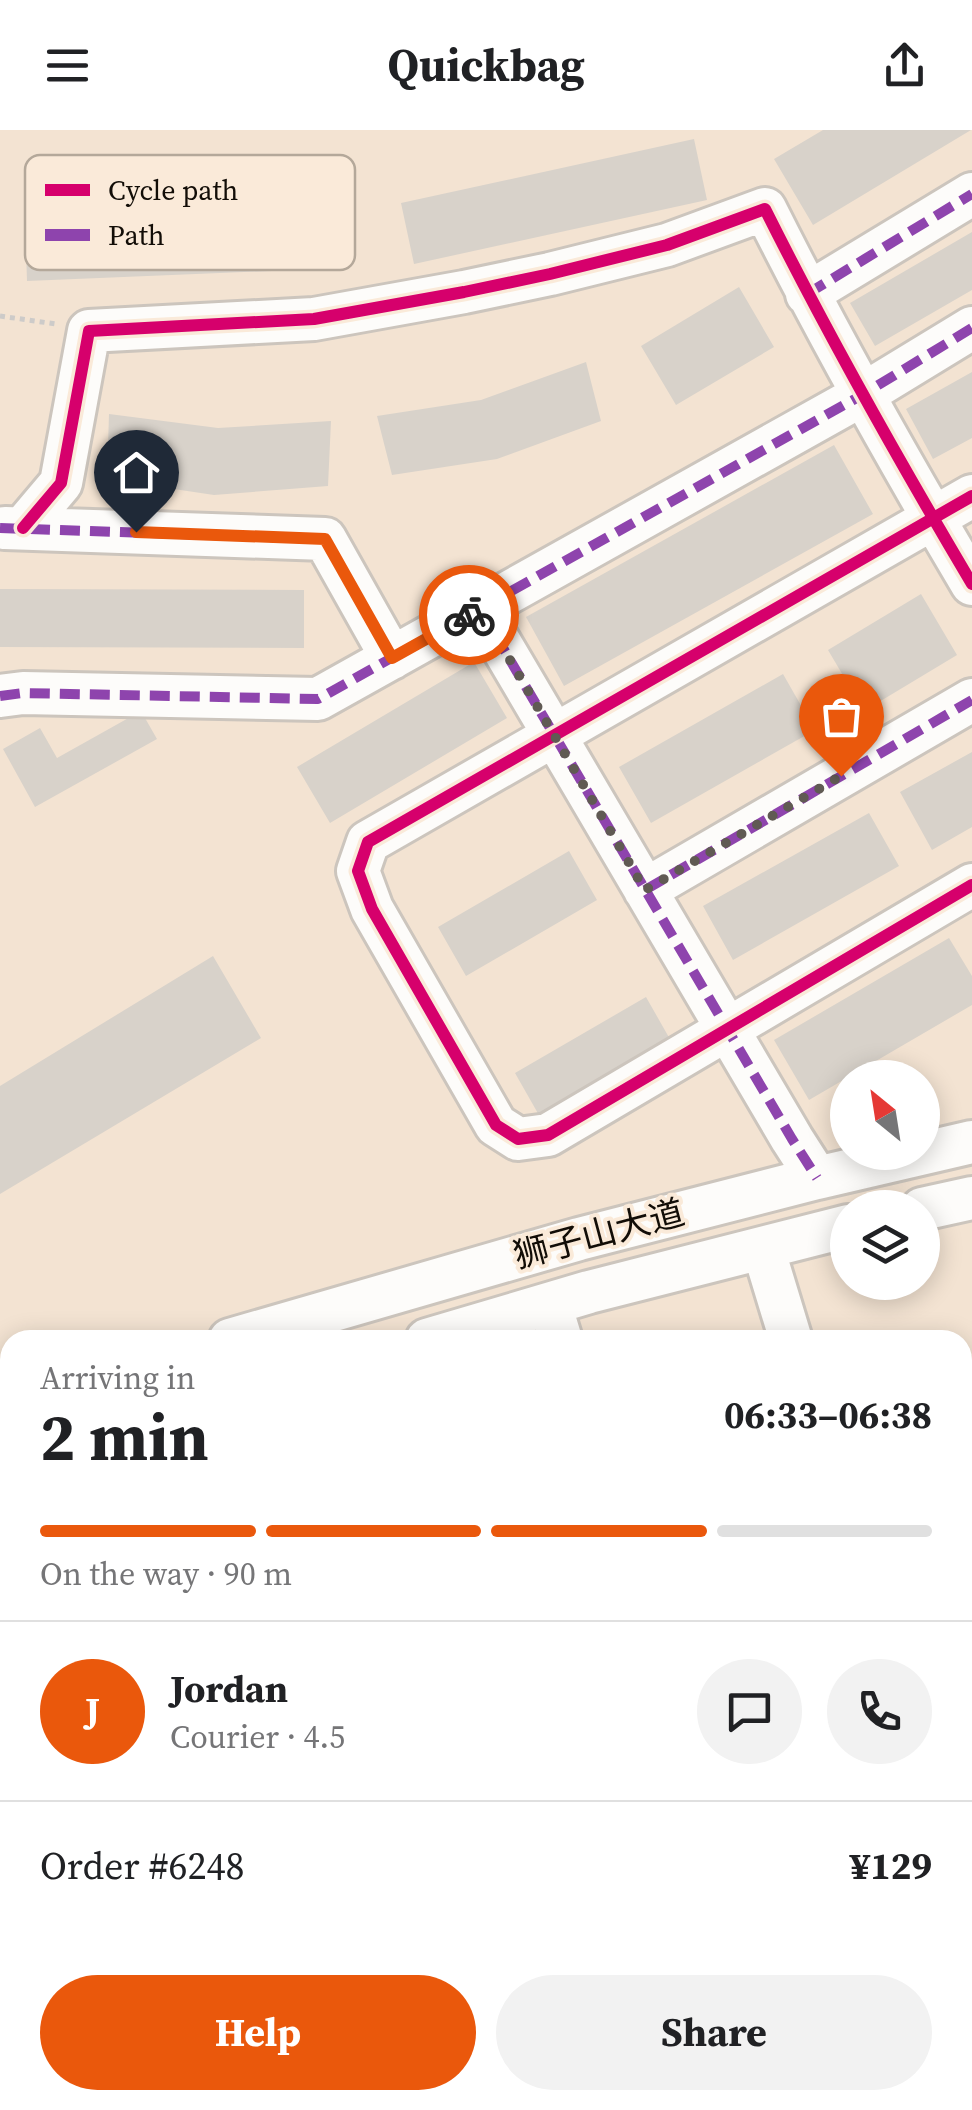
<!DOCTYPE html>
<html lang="en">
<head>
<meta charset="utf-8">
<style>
	body { margin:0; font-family:"Source Serif 4","Noto Sans SC",serif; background:#f2f2f2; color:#202124; height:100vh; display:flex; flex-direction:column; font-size:38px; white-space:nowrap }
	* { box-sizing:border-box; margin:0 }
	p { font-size:32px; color:#757577 }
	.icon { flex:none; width:55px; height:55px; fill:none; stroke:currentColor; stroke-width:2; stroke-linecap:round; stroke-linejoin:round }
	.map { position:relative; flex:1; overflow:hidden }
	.panel { position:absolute; left:0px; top:1200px; width:972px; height:780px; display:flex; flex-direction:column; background:#fff; border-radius:30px 30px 0 0; box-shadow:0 5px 25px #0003 }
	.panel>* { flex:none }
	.needle { width:65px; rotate:330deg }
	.buttons { position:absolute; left:830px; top:930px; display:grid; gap:20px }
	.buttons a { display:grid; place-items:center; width:110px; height:110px; border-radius:50%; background:#fff; box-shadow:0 5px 25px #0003; font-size:50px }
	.pin { position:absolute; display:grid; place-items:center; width:85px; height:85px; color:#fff; margin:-102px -42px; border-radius:50% 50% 50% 0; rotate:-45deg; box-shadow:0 0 10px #0007 }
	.pin .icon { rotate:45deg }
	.courier { position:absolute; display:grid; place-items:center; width:100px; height:100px; margin:-50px; border:8px solid #ea580c; border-radius:50%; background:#fff; color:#222; box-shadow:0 2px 12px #0007 }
	.head em { font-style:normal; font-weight:700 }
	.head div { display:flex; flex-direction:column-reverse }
	.head { display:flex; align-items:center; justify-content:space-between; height:170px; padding:0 40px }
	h1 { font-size:65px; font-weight:700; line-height:75px }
	.bar { display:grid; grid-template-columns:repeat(4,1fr); gap:15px 10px; align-content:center; height:120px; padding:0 40px }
	.bar i { height:12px; border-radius:8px; background:#e0e0e0 }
	.bar .selected { background:#ea580c }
	.bar p { grid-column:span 4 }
	.line { display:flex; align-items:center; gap:25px; padding:0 40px; border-top:2px solid #e0e0e0 }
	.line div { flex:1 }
	.round { display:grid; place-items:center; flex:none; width:105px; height:105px; border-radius:52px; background:#f2f2f2 }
	.primary-button { display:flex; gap:20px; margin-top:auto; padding:20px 40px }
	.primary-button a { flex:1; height:115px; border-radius:60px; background:#ea580c; color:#fff; font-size:40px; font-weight:700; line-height:115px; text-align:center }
	.primary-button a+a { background:#f2f2f2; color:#202124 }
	header { display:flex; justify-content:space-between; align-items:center; height:130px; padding:0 40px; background:#fff; font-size:45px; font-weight:700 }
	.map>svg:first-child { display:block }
	.built { fill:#f3e3d2; fill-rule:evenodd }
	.green { fill:#e4e3aa }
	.building { fill:#d8d2ca }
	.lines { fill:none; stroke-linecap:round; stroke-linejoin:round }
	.minor-casing { stroke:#ccc5bd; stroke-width:48 }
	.path { stroke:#cdcbc9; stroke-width:5; stroke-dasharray:5 5; stroke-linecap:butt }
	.minor { stroke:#fdfcfa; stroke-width:42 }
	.quiet { stroke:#8e44ad; stroke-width:10; stroke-dasharray:20 10; stroke-linecap:butt }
	.cycleway-casing { stroke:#faead9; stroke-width:19 }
	.cycleway { stroke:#d6006c; stroke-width:12 }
	.done { stroke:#605a53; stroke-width:10; stroke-dasharray:0 18 }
	.route { stroke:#ea580c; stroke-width:12 }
	.labels { text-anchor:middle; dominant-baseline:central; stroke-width:8; stroke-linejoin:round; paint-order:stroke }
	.street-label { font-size:35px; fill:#120d07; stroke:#faead9 }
	.key { fill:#faead9; stroke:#b4a89a; stroke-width:2.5 }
	.key-label { font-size:28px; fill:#120d07 }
</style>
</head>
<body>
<header><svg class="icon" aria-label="menu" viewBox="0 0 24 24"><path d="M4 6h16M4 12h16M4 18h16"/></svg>Quickbag<svg class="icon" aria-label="share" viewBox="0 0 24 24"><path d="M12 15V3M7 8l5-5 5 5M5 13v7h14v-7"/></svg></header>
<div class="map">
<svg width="972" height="1980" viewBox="0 0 972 1980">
	<rect width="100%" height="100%" fill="#f2eae1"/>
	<path class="built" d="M 0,0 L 972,0 L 972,1980 L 0,1980 ZM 848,948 L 922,948 L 922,1022 L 848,1022 ZM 848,1078 L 922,1078 L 922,1152 L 848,1152 ZM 10,1210 L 962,1210 L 962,1970 L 10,1970 Z"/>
	<path class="green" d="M 972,1891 L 972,1980 L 945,1980 L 948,1970 L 962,1970 L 963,1914 L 968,1893 Z"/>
	<path class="building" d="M 823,0 L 971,0 L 813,95 L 774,29 Z
		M 694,9 L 707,70 L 414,134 L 401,73 Z
		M 340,75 L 343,138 L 27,151 L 25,87 Z
		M 972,102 L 972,160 L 875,216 L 850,173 Z
		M 739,157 L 774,217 L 676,275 L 641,216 Z
		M 586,232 L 601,291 L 497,329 L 392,345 L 377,286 L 481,270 Z
		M 972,242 L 972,308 L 933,329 L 906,279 Z
		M 109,284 L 218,298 L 331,291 L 328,356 L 214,365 L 107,349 Z
		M 834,315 L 873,384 L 564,556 L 526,487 Z
		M 0,459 L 304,460 L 304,518 L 0,517 Z
		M 921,464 L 957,525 L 864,581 L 828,520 Z
		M 474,532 L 507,588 L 330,693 L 297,637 Z
		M 783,544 L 815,600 L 651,693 L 619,637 Z
		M 141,581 L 157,609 L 35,677 L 3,619 L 40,598 L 57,628 Z
		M 972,622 L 972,697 L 932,720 L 900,662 Z
		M 869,683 L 899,736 L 733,830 L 703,776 Z
		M 569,721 L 597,770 L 466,846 L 438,797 Z
		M 949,808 L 972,846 L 972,875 L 809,970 L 774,910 Z
		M 213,826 L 261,908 L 0,1064 L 0,956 Z
		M 646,867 L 675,918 L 544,994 L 515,943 Z
		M 972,1293 L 972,1339 L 962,1341 L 962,1295 Z
		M 962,1451 L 972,1480 L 972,1505 L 962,1508 Z
		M 972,1675 L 972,1737 L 962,1740 L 962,1677 Z"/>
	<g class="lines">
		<g class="minor-casing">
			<path id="minor" d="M 807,164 L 972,64
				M 972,366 L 368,712 L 358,741 L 372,779 L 496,995 L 518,1009 L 548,1005 L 972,755
				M 5,398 L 325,409 L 392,528
				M 23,398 L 61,353 L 89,201 L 314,189 L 464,162 L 550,144 L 667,115 L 765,79 C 829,207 899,331 972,454
				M 480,479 L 792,1009 L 817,1048
				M 0,566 L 23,563 L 318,569 L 862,265 L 972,198
				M 645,760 L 972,570
				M 922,1079 L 972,1068
				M 763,1118 L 791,1210
				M 550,1174 L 561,1210
				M 230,1210 L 579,1109 L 817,1048 L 972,1012
				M 427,1210 L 589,1162 L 848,1096
				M 0,1286 L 10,1282
				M 0,1345 L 10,1341
				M 0,1929 L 10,1939
				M 42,1970 L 52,1980"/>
		</g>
		<path class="path" d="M 0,186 L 56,194"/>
		<use href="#minor" class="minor"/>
		<path class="quiet" d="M 807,164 L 972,64
			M 0,398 L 325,409 L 392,528
			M 480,479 L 792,1009 L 817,1048
			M 0,566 L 23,563 L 318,569 L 862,265 L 972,198
			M 645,760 L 972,570"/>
		<g class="cycleway-casing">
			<path id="cycleway" d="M 972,366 L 368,712 L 358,741 L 372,779 L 496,995 L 518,1009 L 548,1005 L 972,755
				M 23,398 L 61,353 L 89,201 L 314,189 L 464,162 L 550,144 L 667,115 L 765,79 C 829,207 899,331 972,454"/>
		</g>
		<use href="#cycleway" class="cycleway"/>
	</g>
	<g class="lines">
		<path class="done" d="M 469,485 L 480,479 L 645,760 L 841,646"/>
		<path class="route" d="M 136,402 L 325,409 L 392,528 L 469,485"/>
	</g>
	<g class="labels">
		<g class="street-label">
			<text transform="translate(599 1104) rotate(-15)">狮子山大道</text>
		</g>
	</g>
	<rect x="25" y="25" width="330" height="115" rx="15" class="key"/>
	<rect x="45" y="54" width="45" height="12" fill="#d6006c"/>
	<rect x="45" y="99" width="45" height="12" fill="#8e44ad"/>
	<g class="key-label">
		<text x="108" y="70">Cycle path</text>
		<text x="108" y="115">Path</text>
	</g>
</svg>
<div class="buttons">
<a><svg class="needle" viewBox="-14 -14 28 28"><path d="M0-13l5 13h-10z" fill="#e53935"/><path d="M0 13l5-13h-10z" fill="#757577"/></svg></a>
<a><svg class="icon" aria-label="layers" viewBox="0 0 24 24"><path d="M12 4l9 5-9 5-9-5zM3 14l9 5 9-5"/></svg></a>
</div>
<div class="pin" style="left:841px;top:646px;background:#ea580c"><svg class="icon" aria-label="bag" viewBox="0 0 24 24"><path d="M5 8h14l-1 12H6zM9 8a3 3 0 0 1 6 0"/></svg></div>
<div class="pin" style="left:136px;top:402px;background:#1f2937"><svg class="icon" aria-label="home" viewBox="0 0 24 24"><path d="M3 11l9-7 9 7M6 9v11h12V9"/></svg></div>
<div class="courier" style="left:469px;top:485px"><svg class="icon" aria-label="bike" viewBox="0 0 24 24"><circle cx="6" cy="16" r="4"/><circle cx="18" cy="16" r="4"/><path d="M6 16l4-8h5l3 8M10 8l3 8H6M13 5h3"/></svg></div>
<section class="panel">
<div class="head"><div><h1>2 min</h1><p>Arriving in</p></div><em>06:33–06:38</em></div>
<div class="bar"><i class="selected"></i><i class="selected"></i><i class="selected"></i><i></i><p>On the way · 90 m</p></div>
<div class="line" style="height:180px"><b class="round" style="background:#ea580c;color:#fff">J</b><div><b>Jordan</b><p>Courier · 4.5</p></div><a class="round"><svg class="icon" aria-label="chat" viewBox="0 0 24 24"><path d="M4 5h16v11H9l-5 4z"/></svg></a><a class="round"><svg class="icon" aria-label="phone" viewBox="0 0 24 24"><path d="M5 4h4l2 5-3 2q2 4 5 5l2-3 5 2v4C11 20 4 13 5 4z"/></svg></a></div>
<div class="line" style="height:130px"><div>Order #6248</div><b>¥129</b></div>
<div class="primary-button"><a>Help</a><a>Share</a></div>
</section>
</div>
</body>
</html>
